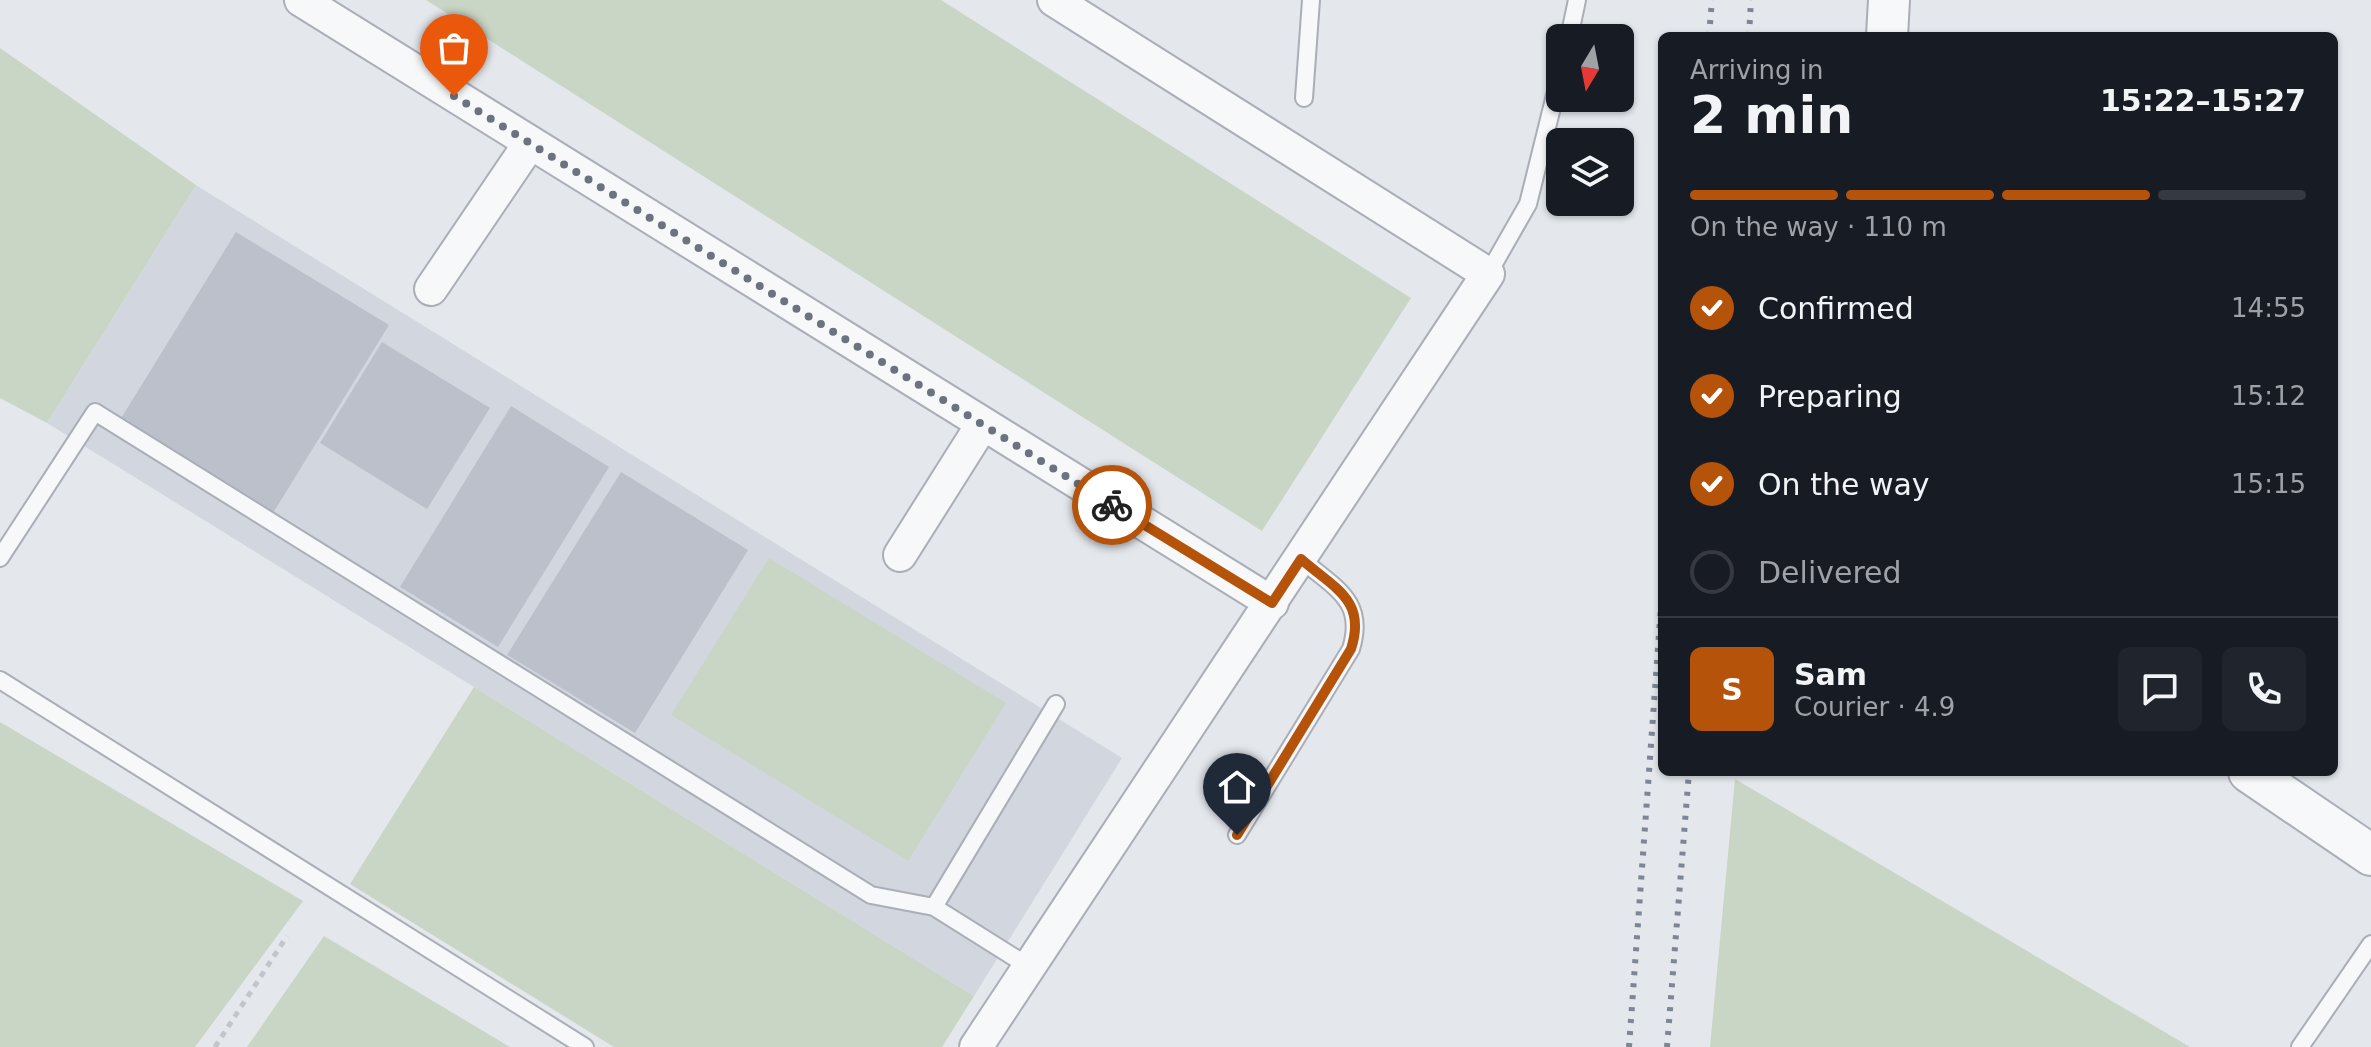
<!DOCTYPE html>
<html lang="en">
<head>
<meta charset="utf-8">
<style>
	body { margin:0; font-family:"DejaVu Sans",sans-serif; background:#20242c; color:#f1f3f6; height:100vh; display:flex; flex-direction:column; font-size:30px; white-space:nowrap }
	* { box-sizing:border-box; margin:0 }
	p { font-size:26px; color:#9ea1a6 }
	.icon { flex:none; width:44px; height:44px; fill:none; stroke:currentColor; stroke-width:2; stroke-linecap:round; stroke-linejoin:round }
	.map { position:relative; flex:1; overflow:hidden }
	.side { position:absolute; left:1658px; top:32px; width:680px; height:744px; display:flex; flex-direction:column; background:#171b24; border-radius:12px; box-shadow:0 2px 6px #0004 }
	.side>* { flex:none }
	.needle { width:52px; rotate:190deg }
	.fabs { position:absolute; left:1546px; top:24px; display:grid; gap:16px }
	.fabs a { display:grid; place-items:center; width:88px; height:88px; border-radius:12px; background:#171b24; box-shadow:0 2px 6px #0004; font-size:40px }
	.pin { position:absolute; display:grid; place-items:center; width:68px; height:68px; color:#fff; margin:-82px -34px; border-radius:50% 50% 50% 0; rotate:-45deg; box-shadow:0 0 8px #0007 }
	.pin .icon { rotate:45deg }
	.courier { position:absolute; display:grid; place-items:center; width:80px; height:80px; margin:-40px; border:6px solid #b45309; border-radius:50%; background:#fff; color:#222; box-shadow:0 2px 10px #0007 }
	.head em { font-style:normal; font-weight:700 }
	.head div { display:flex; flex-direction:column-reverse }
	.head { display:flex; align-items:center; justify-content:space-between; height:136px; padding:0 32px }
	h1 { font-size:52px; font-weight:700; line-height:60px }
	.bar { display:grid; grid-template-columns:repeat(4,1fr); gap:12px 8px; align-content:center; height:96px; padding:0 32px }
	.bar i { height:10px; border-radius:6px; background:#363941 }
	.bar .active { background:#b45309 }
	.bar p { grid-column:span 4 }
	.line { display:flex; align-items:center; gap:20px; padding:0 32px; border-top:2px solid #363941 }
	.line div { flex:1 }
	.round { display:grid; place-items:center; flex:none; width:84px; height:84px; border-radius:12px; background:#20242c }
	ol { padding:0 32px; list-style:none }
	li { display:flex; align-items:center; gap:24px; height:88px }
	li p { margin-inline-start:auto }
	li .icon { padding:8px; border-radius:50%; background:#b45309; color:#fff; stroke-width:4 }
	li:last-child { color:#9ea1a6 }
	li i { width:44px; height:44px; border:4px solid #363941; border-radius:50% }
	.map>svg:first-child { display:block }
	.built { fill:#d2d6de }
	.green { fill:#c9d6c5 }
	.building { fill:#bbc0ca }
	.lines { fill:none; stroke-linecap:round; stroke-linejoin:round }
	.service-casing { stroke:#a9aeb7; stroke-width:20 }
	.minor-casing { stroke:#a9aeb7; stroke-width:36 }
	.tertiary-casing { stroke:#a9aeb7; stroke-width:44 }
	.path { stroke:#c2c5cb; stroke-width:5; stroke-dasharray:6 6; stroke-linecap:butt }
	.service { stroke:#f7f8fa; stroke-width:16 }
	.minor { stroke:#f7f8fa; stroke-width:32 }
	.tertiary { stroke:#f7f8fa; stroke-width:40 }
	.rail { stroke:#7d8696; stroke-width:6; stroke-dasharray:4 8; stroke-linecap:butt }
	.done { stroke:#6c737f; stroke-width:8; stroke-dasharray:0 14.4 }
	.route { stroke:#b45309; stroke-width:10 }
</style>
</head>
<body>
<div class="map">
<svg width="2371" height="1047" viewBox="0 0 2371 1047">
	<rect width="100%" height="100%" fill="#e4e7ec"/>
	<path class="built" d="M 196,185 L 1122,758 L 974,996 L 47,423 Z"/>
	<path class="green" d="M 426,0 L 941,0 L 1411,298 L 1262,531 Z
		M 0,48 L 196,185 L 47,423 L 0,398 Z
		M 769,558 L 1006,703 L 908,861 L 671,715 Z
		M 474,687 L 974,996 L 942,1047 L 614,1047 L 350,884 Z
		M 0,722 L 303,901 L 195,1047 L 0,1047 Z
		M 1735,779 L 2190,1047 L 1710,1047 Z
		M 324,936 L 510,1047 L 247,1047 Z"/>
	<path class="building" d="M 236,232 L 389,325 L 273,513 L 120,420 Z
		M 382,342 L 490,408 L 427,509 L 320,443 Z
		M 511,406 L 609,467 L 498,647 L 400,587 Z
		M 621,472 L 748,550 L 635,733 L 507,655 Z"/>
	<g class="lines">
		<g class="service-casing">
			<path id="service" d="M 1569,38 L 1577,0
				M 1304,98 L 1311,0
				M 1488,274 L 1528,204 L 1560,75
				M 0,558 L 95,412 L 871,895 L 934,907 L 1028,966
				M 0,680 L 585,1047
				M 1237,835 L 1351,649 C 1366,600 1334,588 1301,559
				M 934,907 L 1056,704
				M 2300,1047 L 2371,944"/>
		</g>
		<g class="minor-casing">
			<path id="minor" d="M 301,0 L 1272,603
				M 431,289 L 530,143
				M 900,555 L 982,425
				M 976,1047 L 1488,274 L 1054,0"/>
		</g>
		<g class="tertiary-casing">
			<path id="tertiary" d="M 1887,36 L 1889,0
				M 2249,772 L 2371,855"/>
		</g>
		<path class="path" d="M 215,1047 L 287,936"/>
		<use href="#service" class="service"/>
		<use href="#minor" class="minor"/>
		<use href="#tertiary" class="tertiary"/>
		<path class="rail" d="M 1709,36 L 1712,0
			M 1749,36 L 1751,0
			M 1629,1047 L 1662,593
			M 1667,1047 L 1689,772"/>
	</g>
	<g class="lines">
		<path class="done" d="M 454,96 L 1112,505"/>
		<path class="route" d="M 1112,505 L 1272,603 L 1301,559 C 1334,588 1367,600 1351,649 L 1237,835"/>
	</g>
</svg>
<div class="fabs">
<a><svg class="needle" viewBox="-14 -14 28 28"><path d="M0-13l5 13h-10z" fill="#e53935"/><path d="M0 13l5-13h-10z" fill="#9ea1a6"/></svg></a>
<a><svg class="icon" aria-label="layers" viewBox="0 0 24 24"><path d="M12 4l9 5-9 5-9-5zM3 14l9 5 9-5"/></svg></a>
</div>
<div class="pin" style="left:454px;top:96px;background:#ea580c"><svg class="icon" aria-label="bag" viewBox="0 0 24 24"><path d="M5 8h14l-1 12H6zM9 8a3 3 0 0 1 6 0"/></svg></div>
<div class="pin" style="left:1237px;top:835px;background:#1f2937"><svg class="icon" aria-label="home" viewBox="0 0 24 24"><path d="M3 11l9-7 9 7M6 9v11h12V9"/></svg></div>
<div class="courier" style="left:1112px;top:505px"><svg class="icon" aria-label="bike" viewBox="0 0 24 24"><circle cx="6" cy="16" r="4"/><circle cx="18" cy="16" r="4"/><path d="M6 16l4-8h5l3 8M10 8l3 8H6M13 5h3"/></svg></div>
<section class="side">
<div class="head"><div><h1>2 min</h1><p>Arriving in</p></div><em>15:22–15:27</em></div>
<div class="bar"><i class="active"></i><i class="active"></i><i class="active"></i><i></i><p>On the way · 110 m</p></div>
<ol>
<li><svg class="icon" aria-label="check" viewBox="0 0 24 24"><path d="M5 12l5 5 9-10"/></svg>Confirmed<p>14:55</p></li>
<li><svg class="icon" aria-label="check" viewBox="0 0 24 24"><path d="M5 12l5 5 9-10"/></svg>Preparing<p>15:12</p></li>
<li><svg class="icon" aria-label="check" viewBox="0 0 24 24"><path d="M5 12l5 5 9-10"/></svg>On the way<p>15:15</p></li>
<li><i></i>Delivered</li>
</ol>
<div class="line" style="height:144px"><b class="round" style="background:#b45309;color:#fff">S</b><div><b>Sam</b><p>Courier · 4.9</p></div><a class="round"><svg class="icon" aria-label="chat" viewBox="0 0 24 24"><path d="M4 5h16v11H9l-5 4z"/></svg></a><a class="round"><svg class="icon" aria-label="phone" viewBox="0 0 24 24"><path d="M5 4h4l2 5-3 2q2 4 5 5l2-3 5 2v4C11 20 4 13 5 4z"/></svg></a></div>
</section>
</div>
</body>
</html>
